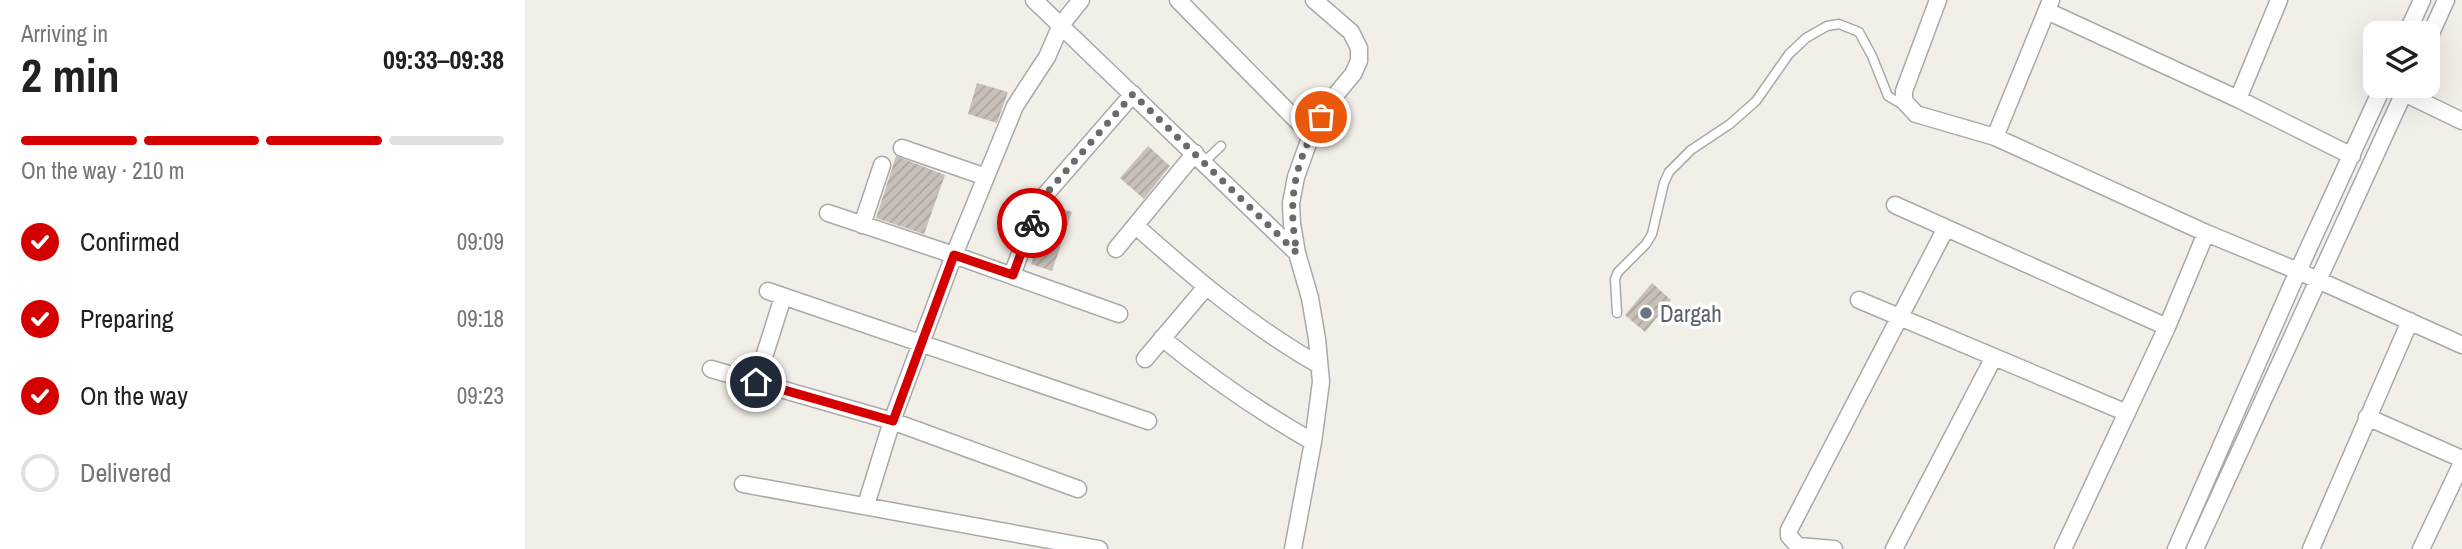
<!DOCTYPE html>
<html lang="en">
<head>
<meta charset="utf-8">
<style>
	body { margin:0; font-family:"Archivo Narrow",sans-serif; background:#f6f6f6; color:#202124; height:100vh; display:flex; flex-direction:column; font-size:26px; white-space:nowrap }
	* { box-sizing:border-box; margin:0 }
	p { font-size:23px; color:#757577 }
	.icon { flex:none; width:38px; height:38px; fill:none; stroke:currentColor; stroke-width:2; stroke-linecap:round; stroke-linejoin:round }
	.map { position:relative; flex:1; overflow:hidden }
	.panel { display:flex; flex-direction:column; background:#fff; width:525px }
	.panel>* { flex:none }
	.controls { position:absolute; left:1838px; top:21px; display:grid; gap:14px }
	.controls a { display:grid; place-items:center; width:77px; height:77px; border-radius:14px; background:#fff; box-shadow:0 7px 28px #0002; font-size:35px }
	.pin { position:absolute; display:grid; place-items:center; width:60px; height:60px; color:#fff; margin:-30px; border:4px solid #fff; border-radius:50%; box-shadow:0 2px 7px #0007 }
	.courier { position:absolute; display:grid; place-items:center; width:70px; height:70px; margin:-35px; border:5px solid #d40000; border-radius:50%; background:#fff; color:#222; box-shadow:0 2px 9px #0007 }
	.summary em { font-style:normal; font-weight:700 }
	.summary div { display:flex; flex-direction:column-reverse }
	.summary { display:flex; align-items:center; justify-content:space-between; height:119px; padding:0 21px }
	h1 { font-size:46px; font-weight:700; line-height:52px }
	.bar { display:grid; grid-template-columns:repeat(4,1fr); gap:10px 7px; align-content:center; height:84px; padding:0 21px }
	.bar i { height:9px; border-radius:5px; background:#e0e0e0 }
	.bar .selected { background:#d40000 }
	.bar p { grid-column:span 4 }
	ol { padding:0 21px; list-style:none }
	li { display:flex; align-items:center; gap:21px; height:77px }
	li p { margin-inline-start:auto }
	li .icon { padding:7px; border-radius:50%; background:#d40000; color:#fff; stroke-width:4 }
	li:last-child { color:#757577 }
	li i { width:38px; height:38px; border:4px solid #e0e0e0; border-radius:50% }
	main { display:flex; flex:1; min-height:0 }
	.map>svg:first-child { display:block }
	.building { fill:url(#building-hatch) }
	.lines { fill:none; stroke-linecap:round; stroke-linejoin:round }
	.lane-casing { stroke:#a9a9a9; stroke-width:11 }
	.street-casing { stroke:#a9a9a9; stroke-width:19 }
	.lane { stroke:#fff; stroke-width:8 }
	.street { stroke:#fff; stroke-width:16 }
	.done { stroke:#6b6a68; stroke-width:7; stroke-dasharray:0 12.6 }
	.route { stroke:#d40000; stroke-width:9 }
	.worship-dot { fill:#6b7280; stroke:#fff; stroke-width:2.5 }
	.labels { text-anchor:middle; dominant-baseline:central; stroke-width:7; stroke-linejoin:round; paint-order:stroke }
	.worship-label { font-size:23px; fill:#5b616d; stroke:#fff; text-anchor:start }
</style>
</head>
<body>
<main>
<section class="panel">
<div class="summary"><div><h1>2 min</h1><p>Arriving in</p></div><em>09:33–09:38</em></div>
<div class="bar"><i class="selected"></i><i class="selected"></i><i class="selected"></i><i></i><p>On the way · 210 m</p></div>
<ol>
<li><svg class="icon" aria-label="check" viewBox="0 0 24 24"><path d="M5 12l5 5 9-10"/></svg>Confirmed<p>09:09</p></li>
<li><svg class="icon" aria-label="check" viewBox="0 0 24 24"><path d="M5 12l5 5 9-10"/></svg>Preparing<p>09:18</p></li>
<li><svg class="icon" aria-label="check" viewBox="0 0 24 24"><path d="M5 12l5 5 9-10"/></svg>On the way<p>09:23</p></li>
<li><i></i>Delivered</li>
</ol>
</section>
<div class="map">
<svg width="1937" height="549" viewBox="0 0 1937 549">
	<defs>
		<pattern id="building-hatch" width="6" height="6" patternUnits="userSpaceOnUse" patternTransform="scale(1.75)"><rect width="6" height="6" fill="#c7bfb8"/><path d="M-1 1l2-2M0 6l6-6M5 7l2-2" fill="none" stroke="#aba49e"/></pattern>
	</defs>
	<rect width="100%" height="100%" fill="#f2efe9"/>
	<path class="building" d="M 452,83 L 483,92 L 472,123 L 443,114 Z
		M 623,146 L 645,166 L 619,199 L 595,178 Z
		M 371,156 L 420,175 L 399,234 L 351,218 Z
		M 526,205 L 547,212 L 527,271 L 506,264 Z
		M 1127,283 L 1146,300 L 1120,332 L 1100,315 Z"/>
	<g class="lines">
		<g class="lane-casing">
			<path id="lane" d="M 679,162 L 696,146
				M 1092,313 L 1090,279 L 1093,272 L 1121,244 L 1127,234 L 1139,183 L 1144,172 L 1166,150 L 1205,124 L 1231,101 L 1264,54 L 1281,38 L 1302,26 L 1314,24 L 1334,32 L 1347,56 L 1363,96 L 1380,106"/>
		</g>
		<g class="street-casing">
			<path id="street" d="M 509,0 L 772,253
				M 653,0 L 786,135
				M 1413,0 L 1379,91 L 1379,101 L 1391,114 L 1470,137 L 1681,233 L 1773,271 L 1937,345
				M 1522,11 L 1713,99 L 1827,156
				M 1882,33 L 1897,0
				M 1902,42 L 1921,0
				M 1879,93 L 1937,121
				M 1713,99 L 1754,0
				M 1470,137 L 1526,0
				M 377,148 L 461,177
				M 1370,205 L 1642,327
				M 303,213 L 429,255 L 594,314
				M 337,225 L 357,165
				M 611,226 C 668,277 727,327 794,365
				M 591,249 L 670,153
				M 487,275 L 514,203 L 520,195 L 608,94
				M 243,291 L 623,421
				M 1334,300 L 1602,413
				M 637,338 C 687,379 732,410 788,442
				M 620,359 L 681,287
				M 186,369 L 367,421 L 553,489
				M 231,382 L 258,297
				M 1842,417 L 1937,459
				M 218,484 L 574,549
				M 341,505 L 367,421 L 429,255 L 490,106 L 522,57 L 536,25 L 556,0
				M 768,549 L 788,442 L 796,382 L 792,339 L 785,298 L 772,253 L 767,224 L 766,203 L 771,177 L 786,135 L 808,98 L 828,74 L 834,61 L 834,48 L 826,32 L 789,0
				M 1309,549 L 1273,546 L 1264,536 L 1264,530 L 1421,228
				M 1369,549 L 1469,357
				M 1538,549 L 1642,327 L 1681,233
				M 1651,549 L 1773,271 L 1858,86
				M 1670,549 L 1882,86
				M 1786,549 L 1885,321
				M 1896,549 L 1937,463"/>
		</g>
		<use href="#lane" class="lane"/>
		<use href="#street" class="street"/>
	</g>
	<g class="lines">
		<path class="done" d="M 507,223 L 520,195 L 608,94 L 772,253 C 762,200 769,164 796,117"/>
		<path class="route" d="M 231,382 L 368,421 L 429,255 L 488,275 L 507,223"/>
	</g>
	<circle class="worship-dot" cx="1121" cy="313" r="7"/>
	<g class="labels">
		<g class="worship-label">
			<text x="1135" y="313">Dargah</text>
		</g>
	</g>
</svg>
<div class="controls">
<a><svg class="icon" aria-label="layers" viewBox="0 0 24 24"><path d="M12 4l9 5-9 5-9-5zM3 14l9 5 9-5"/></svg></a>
</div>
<div class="pin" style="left:796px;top:117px;background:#ea580c"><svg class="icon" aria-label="bag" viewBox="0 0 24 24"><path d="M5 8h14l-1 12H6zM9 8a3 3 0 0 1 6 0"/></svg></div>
<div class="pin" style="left:231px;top:382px;background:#1f2937"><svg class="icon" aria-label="home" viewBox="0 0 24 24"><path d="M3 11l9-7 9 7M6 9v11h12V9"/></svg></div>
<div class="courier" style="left:507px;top:223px"><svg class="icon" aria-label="bike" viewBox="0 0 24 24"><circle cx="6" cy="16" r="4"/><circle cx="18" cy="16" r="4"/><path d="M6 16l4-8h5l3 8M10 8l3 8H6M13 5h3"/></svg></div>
</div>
</main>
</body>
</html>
